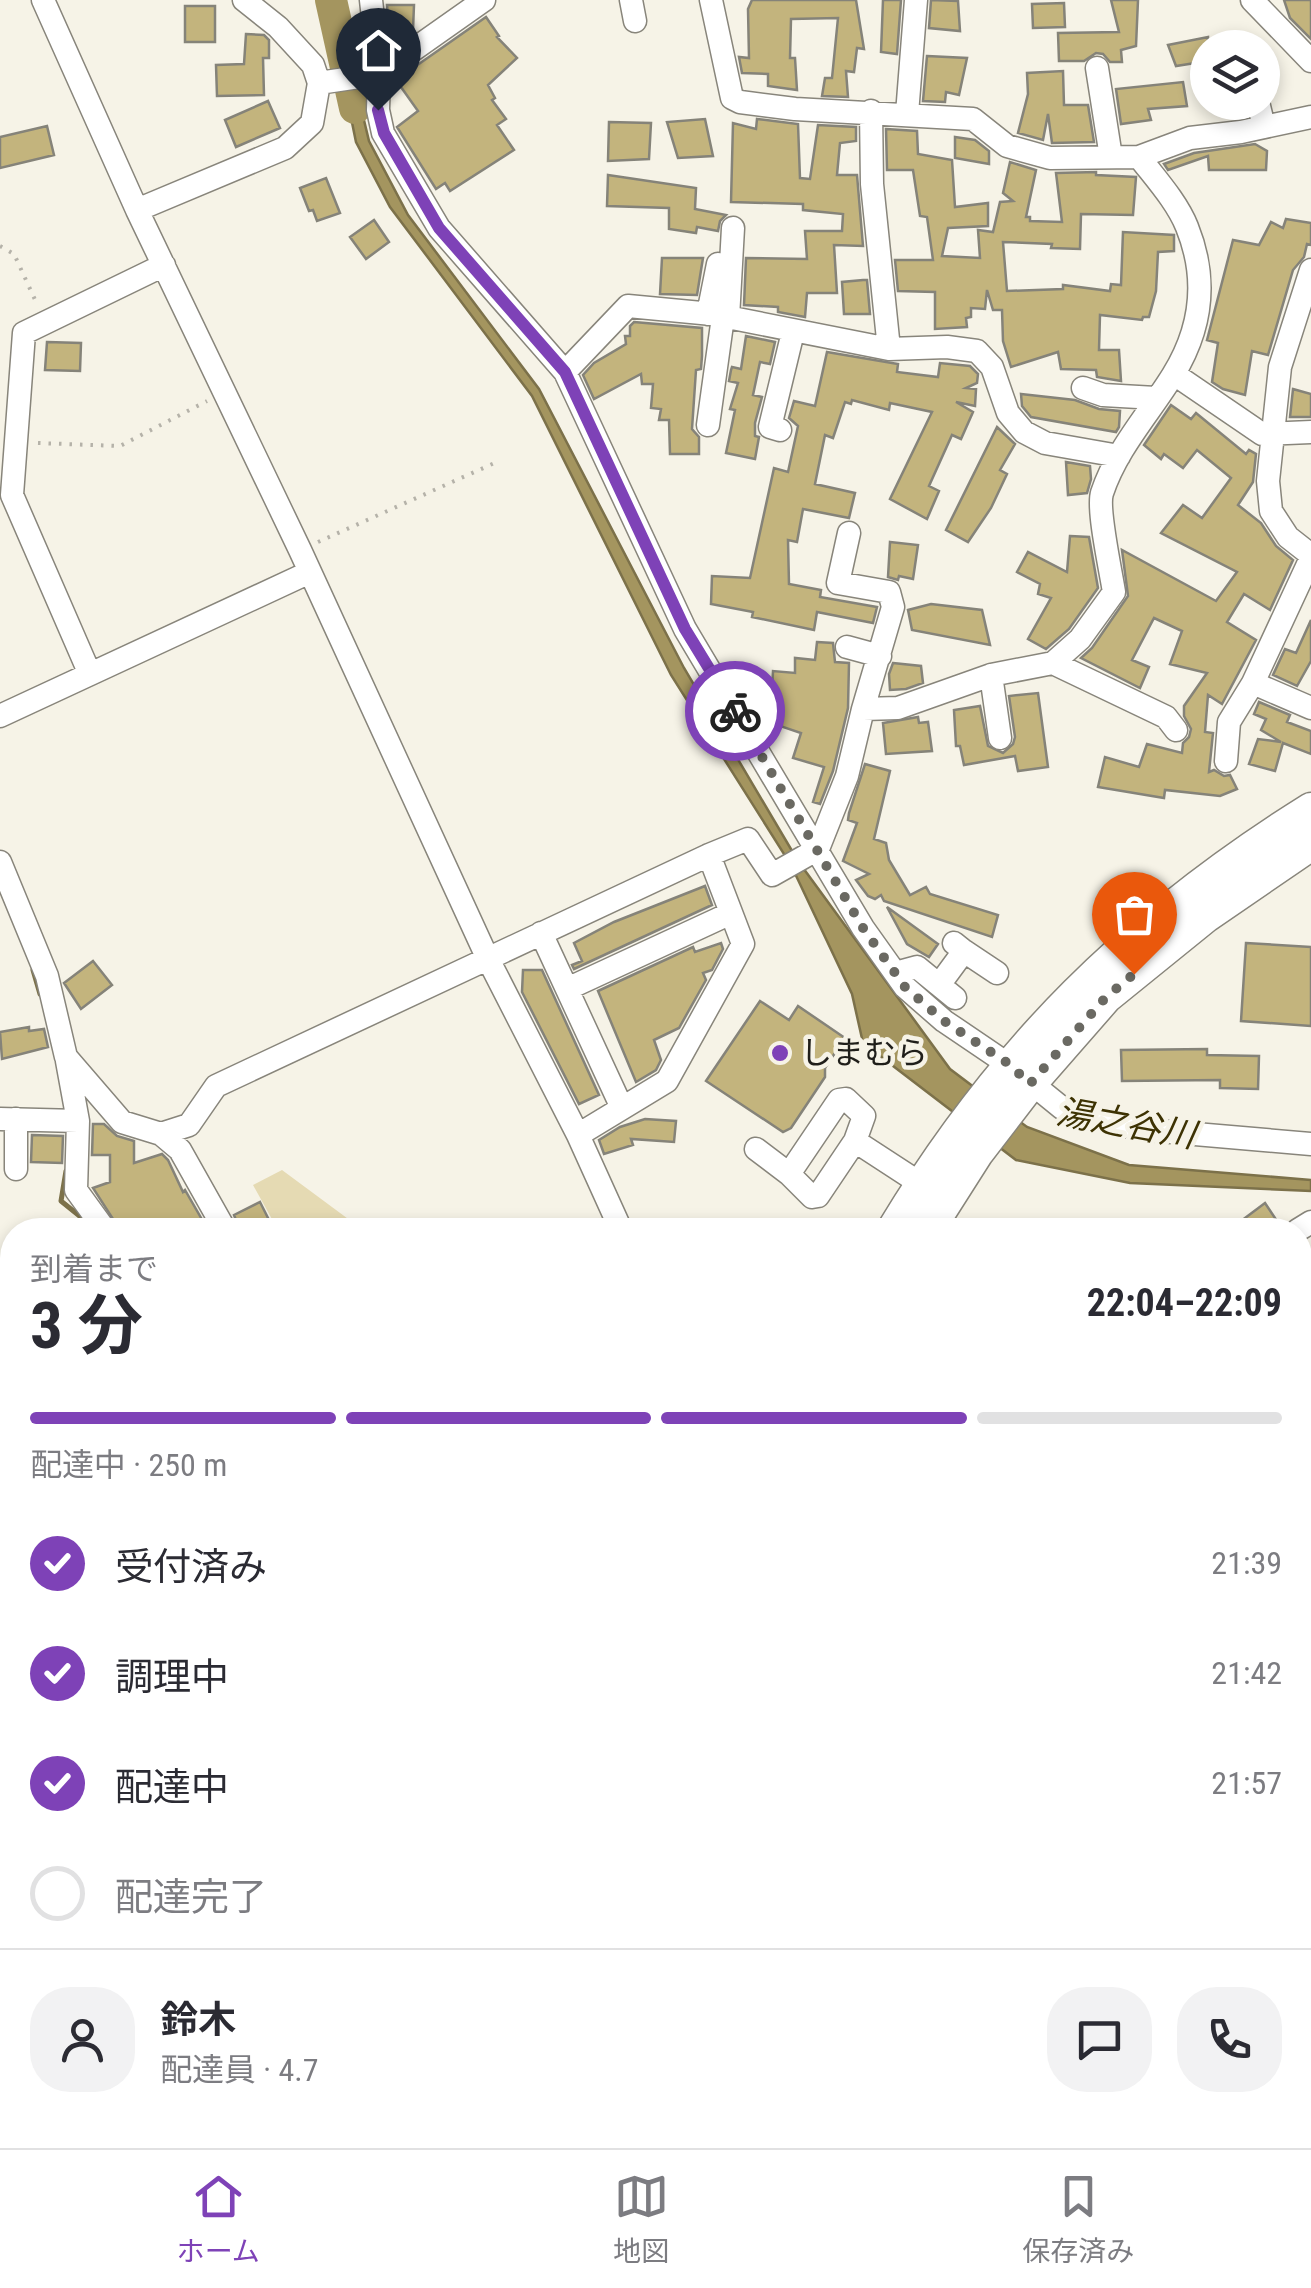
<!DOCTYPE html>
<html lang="ja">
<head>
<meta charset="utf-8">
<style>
	body { margin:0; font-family:"Roboto Condensed","Noto Sans JP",sans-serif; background:#f2f2f3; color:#2b2b33; height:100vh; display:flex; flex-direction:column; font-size:38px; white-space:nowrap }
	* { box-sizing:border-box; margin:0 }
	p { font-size:32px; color:#7c7c81 }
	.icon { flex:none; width:55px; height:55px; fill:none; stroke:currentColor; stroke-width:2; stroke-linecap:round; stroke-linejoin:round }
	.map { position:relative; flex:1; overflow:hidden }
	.panel { position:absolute; left:0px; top:1218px; width:1312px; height:932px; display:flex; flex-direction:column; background:#fff; border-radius:40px 40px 0 0; box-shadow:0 5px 15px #0003 }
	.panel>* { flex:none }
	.tools { position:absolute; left:1190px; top:30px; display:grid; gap:20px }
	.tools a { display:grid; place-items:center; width:90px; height:90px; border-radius:50%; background:#fff; box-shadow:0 5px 15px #0003; font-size:50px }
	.pin { position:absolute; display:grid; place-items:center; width:85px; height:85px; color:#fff; margin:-102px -42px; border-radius:50% 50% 50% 0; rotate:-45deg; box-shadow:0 0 10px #0007 }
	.pin .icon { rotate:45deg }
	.courier { position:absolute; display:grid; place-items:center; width:100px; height:100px; margin:-50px; border:8px solid #7e42b7; border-radius:50%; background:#fff; color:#222; box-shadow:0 2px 12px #0007 }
	.head em { font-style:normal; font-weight:700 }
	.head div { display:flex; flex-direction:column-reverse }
	.head { display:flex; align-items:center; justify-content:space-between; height:170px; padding:0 30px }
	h1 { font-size:65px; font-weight:700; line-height:75px }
	.bar { display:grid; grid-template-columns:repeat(4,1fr); gap:15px 10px; align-content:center; height:120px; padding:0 30px }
	.bar i { height:12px; border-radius:8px; background:#e1e1e2 }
	.bar .active { background:#7e42b7 }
	.bar p { grid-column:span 4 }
	.line { display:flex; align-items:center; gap:25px; padding:0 30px; border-top:2px solid #e1e1e2 }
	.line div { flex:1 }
	.round { display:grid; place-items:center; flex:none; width:105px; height:105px; border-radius:40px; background:#f2f2f3 }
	ol { padding:0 30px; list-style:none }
	li { display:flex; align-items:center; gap:30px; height:110px }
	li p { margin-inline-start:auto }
	li .icon { padding:10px; border-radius:50%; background:#7e42b7; color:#fff; stroke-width:4 }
	li:last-child { color:#7c7c81 }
	li i { width:55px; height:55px; border:5px solid #e1e1e2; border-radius:50% }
	.menu { display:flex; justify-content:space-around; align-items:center; height:140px; border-top:2px solid #e1e1e2; background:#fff; font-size:28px; color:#7c7c81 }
	.menu a { display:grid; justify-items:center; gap:5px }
	.menu .active { color:#7e42b7 }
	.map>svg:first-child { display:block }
	.green { fill:#e5dab3 }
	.water { fill:#a4955f; stroke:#7c714a; stroke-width:2.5 }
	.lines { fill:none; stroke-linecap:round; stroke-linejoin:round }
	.stream { stroke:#7c714a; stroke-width:5 }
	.river { stroke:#a4955f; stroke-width:32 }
	.building { fill:#c3b47d; stroke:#858379; stroke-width:2.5 }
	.minor-casing { stroke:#88857b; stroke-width:25 }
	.highway-casing { stroke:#88857b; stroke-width:35 }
	.path { stroke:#b5b2a9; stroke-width:4; stroke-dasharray:2.5 8; stroke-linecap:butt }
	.minor { stroke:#fff; stroke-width:22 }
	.highway { stroke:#fff; stroke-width:32 }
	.done { stroke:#6a6962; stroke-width:10; stroke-dasharray:0 18 }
	.route { stroke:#7e42b7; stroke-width:12 }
	.poi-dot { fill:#7e42b7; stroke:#f6f3e7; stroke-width:4 }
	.labels { text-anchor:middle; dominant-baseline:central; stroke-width:9; stroke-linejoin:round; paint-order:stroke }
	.poi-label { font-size:32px; fill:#1f1e1a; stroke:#f6f3e7; text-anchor:start }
	.water-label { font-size:35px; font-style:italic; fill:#3d3203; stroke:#f6f3e7 }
</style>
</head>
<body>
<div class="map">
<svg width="1311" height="2148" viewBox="0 0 1311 2148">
	<rect width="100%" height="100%" fill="#f6f3e7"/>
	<path class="green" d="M 282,1170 L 359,1227 L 375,1230 L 278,1230 L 253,1185 Z
		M 0,1369 L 12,1379 L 12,1910 L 0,1907 Z"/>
	<path class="water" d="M 357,91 L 369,141 L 408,215 L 539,389 L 684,668 L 798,861 L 950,1069 L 1027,1127 L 1129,1165 L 1311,1180 L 1311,1191 L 1130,1183 L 1016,1160 L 863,1043 L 852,994 L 791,865 L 671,675 L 532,396 L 390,207 L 356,142 L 346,93 Z"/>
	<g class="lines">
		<path class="stream" d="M 33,970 L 40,994
			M 66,1171 L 61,1201 L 87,1222
			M 129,2148 L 135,2138"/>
		<path class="river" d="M 331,0 L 355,108"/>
	</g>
	<path class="building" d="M 752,0 L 856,0 L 864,49 L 857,48 L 854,72 L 846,71 L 848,97 L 822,96 L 825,78 L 832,78 L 838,18 L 791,19 L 790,58 L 795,58 L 797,90 L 768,86 L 768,74 L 742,73 L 739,57 L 749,58 L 748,9 Z
		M 883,0 L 901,0 L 897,54 L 881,52 Z
		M 931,0 L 958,1 L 960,31 L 929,28 Z
		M 1111,0 L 1138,0 L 1136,46 L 1121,50 L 1122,62 L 1110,62 L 1103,54 L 1096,53 L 1084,61 L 1059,61 L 1058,33 L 1119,32 Z
		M 1284,0 L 1311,0 L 1311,39 L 1290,18 Z
		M 1064,3 L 1065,27 L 1033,28 L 1032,4 Z
		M 387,5 L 414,5 L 413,30 L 389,30 Z
		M 185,6 L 215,6 L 215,42 L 185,42 Z
		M 486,17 L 499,36 L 497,37 L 517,58 L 488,85 L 495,98 L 492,100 L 506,119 L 497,125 L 514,150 L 450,191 L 445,183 L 436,189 L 397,127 L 418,111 L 396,80 Z
		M 246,34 L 264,35 L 269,40 L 269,58 L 263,58 L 264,95 L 217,96 L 216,65 L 244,64 Z
		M 1208,37 L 1208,61 L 1176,66 L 1168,45 Z
		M 927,56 L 967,58 L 959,95 L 946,92 L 945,102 L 923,101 Z
		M 1063,71 L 1064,105 L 1088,105 L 1094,142 L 1052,143 L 1048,114 L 1043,140 L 1018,133 L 1028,94 L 1027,73 Z
		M 1183,82 L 1187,106 L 1148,109 L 1151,120 L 1121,124 L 1116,89 Z
		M 268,101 L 280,128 L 236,147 L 225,120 Z
		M 705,119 L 713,156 L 678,158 L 667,122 Z
		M 757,119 L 798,124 L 800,178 L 810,179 L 818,125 L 856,127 L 856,141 L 840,143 L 837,175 L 857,175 L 863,246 L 834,245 L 837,293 L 807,293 L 805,317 L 778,312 L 778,307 L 744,305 L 746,258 L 807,259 L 805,231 L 842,231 L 843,214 L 803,210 L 803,204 L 731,202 L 733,123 L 756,129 Z
		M 609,122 L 651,123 L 649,159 L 608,161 Z
		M 47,126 L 54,155 L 0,168 L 0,137 Z
		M 886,129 L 917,131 L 918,154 L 952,160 L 955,207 L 988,203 L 988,226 L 948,228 L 942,256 L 980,258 L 978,230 L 993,232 L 1000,202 L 1013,201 L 1003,193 L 1010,162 L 1036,170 L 1026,217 L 1030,217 L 1030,221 L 1062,222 L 1056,173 L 1096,172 L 1096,175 L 1136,177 L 1133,215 L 1081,214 L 1080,249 L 1051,248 L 1052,244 L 1003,242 L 1007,291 L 1063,289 L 1063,285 L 1110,291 L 1111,284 L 1121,285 L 1123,232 L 1174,235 L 1174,251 L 1158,252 L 1156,291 L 1149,317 L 1143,317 L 1142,320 L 1100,315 L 1099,350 L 1119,350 L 1121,381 L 1097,377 L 1096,370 L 1061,369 L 1058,352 L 1011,367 L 1003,341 L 1002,310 L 993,310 L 987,290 L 985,309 L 971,308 L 971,317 L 966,318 L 967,327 L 935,329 L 935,292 L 898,291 L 895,260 L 933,260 L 927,217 L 920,216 L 913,170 L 887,170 Z
		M 955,137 L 975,140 L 989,151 L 989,164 L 955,158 Z
		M 1255,144 L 1267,151 L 1266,170 L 1209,170 L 1208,156 L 1168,170 L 1164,164 L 1194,153 Z
		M 608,175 L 696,188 L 695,209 L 726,215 L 720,221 L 718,231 L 697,227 L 696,233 L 669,229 L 669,208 L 607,206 Z
		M 326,178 L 340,213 L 317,221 L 313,210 L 309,211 L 300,188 Z
		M 1286,219 L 1311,223 L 1311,245 L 1307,244 L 1304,257 L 1293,270 L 1268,355 L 1252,351 L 1245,395 L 1223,389 L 1212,382 L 1218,343 L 1207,340 L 1233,240 L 1259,245 L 1271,222 L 1283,228 Z
		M 374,220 L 389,242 L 366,259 L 350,237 Z
		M 662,258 L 703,258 L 697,295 L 660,294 Z
		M 863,280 L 867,280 L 870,314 L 844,314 L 842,282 Z
		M 634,322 L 702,328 L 702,356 L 701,369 L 696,370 L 692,429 L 699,437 L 699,454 L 670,454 L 669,420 L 659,420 L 661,409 L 651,408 L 653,384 L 642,384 L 641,374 L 594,399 L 583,375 L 594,363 L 626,344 L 625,336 L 630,336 L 630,326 Z
		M 746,336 L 775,342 L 770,364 L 760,362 L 753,395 L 762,397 L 755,423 L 755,436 L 759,437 L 755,459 L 726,453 L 735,410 L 730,409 L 738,383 L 729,381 L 731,370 L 732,367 L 741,369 Z
		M 47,342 L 81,343 L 80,371 L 45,370 Z
		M 827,352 L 898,364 L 897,372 L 938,377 L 940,363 L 970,366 L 978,374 L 977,383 L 966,388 L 976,389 L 975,406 L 956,402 L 973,412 L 961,439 L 952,435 L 929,486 L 939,491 L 927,519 L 890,499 L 932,412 L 890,403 L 889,410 L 852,400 L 851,404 L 845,402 L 833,438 L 825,435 L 815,484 L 855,493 L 849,518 L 803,509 L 797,542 L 788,540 L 789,584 L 821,590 L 820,597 L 877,607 L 873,623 L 817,612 L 814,630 L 752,617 L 753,612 L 711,604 L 712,576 L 750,578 L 774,468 L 788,472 L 798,426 L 789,418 L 794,401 L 815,406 Z
		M 1293,389 L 1311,394 L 1311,417 L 1290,417 Z
		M 1021,394 L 1075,400 L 1099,409 L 1120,411 L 1119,427 L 1116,432 L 1031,417 L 1022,406 Z
		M 1171,405 L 1191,419 L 1196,413 L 1246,454 L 1249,450 L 1256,454 L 1253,482 L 1238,505 L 1261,523 L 1276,546 L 1293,560 L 1270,610 L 1244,594 L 1227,622 L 1256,640 L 1222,704 L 1208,695 L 1205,732 L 1213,733 L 1209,772 L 1214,770 L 1224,776 L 1230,775 L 1237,789 L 1220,796 L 1165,790 L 1164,798 L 1098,787 L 1105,757 L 1139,767 L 1147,744 L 1182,753 L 1183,743 L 1189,737 L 1191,729 L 1184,716 L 1184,706 L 1207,673 L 1170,664 L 1182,631 L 1154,618 L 1132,660 L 1149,667 L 1140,688 L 1081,658 L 1092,648 L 1128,596 L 1122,550 L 1216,601 L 1237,572 L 1161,533 L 1183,505 L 1202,518 L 1231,478 L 1197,450 L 1183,468 L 1164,454 L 1161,459 L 1144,445 Z
		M 997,427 L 1015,444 L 1000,470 L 1007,474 L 991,508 L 968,542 L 946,530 Z
		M 1066,462 L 1090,466 L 1091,479 L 1087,493 L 1068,495 Z
		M 1070,536 L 1089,537 L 1098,588 L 1069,629 L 1046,649 L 1028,639 L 1051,598 L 1038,594 L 1040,584 L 1017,572 L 1028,552 L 1067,572 Z
		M 890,542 L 918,545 L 913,579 L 899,576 L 898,580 L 888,577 Z
		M 931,604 L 982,610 L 990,645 L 912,630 L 908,610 Z
		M 1311,620 L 1311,661 L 1297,686 L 1273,675 L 1285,649 L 1296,653 Z
		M 817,642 L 833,643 L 835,662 L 849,663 L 848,708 L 833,771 L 820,804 L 813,802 L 824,767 L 793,758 L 801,733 L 777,725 L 747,703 L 758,684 L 772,690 L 773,671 L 795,673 L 795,658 L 815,660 Z
		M 893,663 L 921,666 L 923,683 L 906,689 L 890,690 L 889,674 Z
		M 1038,693 L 1048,767 L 1018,771 L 1015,756 L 964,765 L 960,746 L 956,746 L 954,710 L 980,706 L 988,746 L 1003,753 L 1013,744 L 1015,737 L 1009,696 Z
		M 1259,702 L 1290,715 L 1287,722 L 1311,731 L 1311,754 L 1283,743 L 1275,771 L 1249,764 L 1258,739 L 1281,742 L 1261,730 L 1266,719 L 1254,714 Z
		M 918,717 L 919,723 L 928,722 L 932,751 L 886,754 L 883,723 Z
		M 865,764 L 890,771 L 874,839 L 886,843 L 889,860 L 910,895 L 926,887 L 930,894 L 998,915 L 992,937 L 884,901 L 881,895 L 875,899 L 868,896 L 856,880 L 869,874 L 843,861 L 857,823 L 848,820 L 849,813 Z
		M 705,886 L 712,905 L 574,969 L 572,965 L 582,961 L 574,943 L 614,922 Z
		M 887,907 L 938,944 L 929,957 L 907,944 Z
		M 721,943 L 723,949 L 712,970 L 703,973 L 706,980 L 679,1028 L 654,1040 L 661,1060 L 656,1070 L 636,1082 L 598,991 L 693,947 L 695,952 Z
		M 1246,943 L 1311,947 L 1311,1026 L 1241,1021 Z
		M 93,961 L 112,985 L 81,1009 L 64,983 Z
		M 523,970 L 542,970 L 599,1095 L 579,1104 L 522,992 Z
		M 760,1001 L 789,1020 L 798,1006 L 845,1038 L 825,1068 L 825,1077 L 791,1128 L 783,1132 L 706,1081 Z
		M 29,1027 L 29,1031 L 44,1029 L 48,1047 L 2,1059 L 0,1032 Z
		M 1207,1049 L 1207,1055 L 1259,1056 L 1258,1089 L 1220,1088 L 1220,1080 L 1122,1081 L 1121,1050 Z
		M 645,1119 L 676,1121 L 674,1142 L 631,1139 L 633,1145 L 604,1154 L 599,1140 L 620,1127 Z
		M 93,1124 L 104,1124 L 117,1136 L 134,1141 L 134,1163 L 162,1154 L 168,1160 L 183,1192 L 185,1190 L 208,1230 L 120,1230 L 93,1188 L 110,1182 L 110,1155 L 92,1155 Z
		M 32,1135 L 63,1136 L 62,1163 L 31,1162 Z
		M 260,1202 L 270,1222 L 255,1230 L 240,1230 L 234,1215 Z
		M 1265,1203 L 1283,1230 L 1229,1230 Z"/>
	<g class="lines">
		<g class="minor-casing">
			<path id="minor" d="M 43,0 L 137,210 L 300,550 L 487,957 L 578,1135 L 621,1230
				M 371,0 L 379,74 L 378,110 L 383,133 L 439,228 L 565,372 L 685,629 L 863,928 L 905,987 L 944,1021 L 1009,1065 L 1062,1108 L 1137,1129 L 1311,1144
				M 631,0 L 635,21
				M 1252,0 L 1311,61
				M 1097,68 L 1111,157
				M 319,83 L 379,74 L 484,0
				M 1258,102 L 1264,127
				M 871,111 L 872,184 L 889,349
				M 907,114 L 916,0
				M 1139,157 L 1190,138 L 1241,132 L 1311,117
				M 137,210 L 285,148 L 312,123 L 319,83 L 313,65 L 278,27 L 244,0
				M 1311,270 L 1280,367 L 1268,481 L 1271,511 L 1288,537 L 1311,555
				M 708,314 L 718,264
				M 728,318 L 733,228
				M 565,372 L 628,306 L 712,314 L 889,349 L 947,347 L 977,351 L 992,367 L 1008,413 L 1024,432 L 1045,443 L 1119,456
				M 1174,374 L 1262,434 L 1311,432
				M 1083,388 L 1103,395 L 1156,398
				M 708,425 L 723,317
				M 780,430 L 770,427 L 793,332
				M 849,533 L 838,583 L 889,592 L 893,607 L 863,709
				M 847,647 L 880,656
				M 1053,663 L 1166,717 L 1176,730
				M 89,672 L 12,495 L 24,333 L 164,265
				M 991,675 L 1000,738
				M 1253,683 L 1311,558
				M 0,716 L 310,572
				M 1226,761 L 1229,722 L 1253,683 L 1311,708
				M 0,862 L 47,976 L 66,1057 L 122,1122 L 161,1134 L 180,1150 L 225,1230
				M 541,933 L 622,1108
				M 964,951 L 997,973
				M 895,973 L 917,967 L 955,998
				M 939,985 L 964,951 L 954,943
				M 567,989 L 729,914
				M 67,1061 L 78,1121 L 76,1190 L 105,1230
				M 0,1119 L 78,1121
				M 161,1134 L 189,1125 L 216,1086 L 709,855 L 748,839 L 772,875 L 818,849 L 847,776 L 863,709 L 898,708 L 991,675 L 1053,663 L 1080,639 L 1114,592 C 1111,572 1097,509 1102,493 C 1117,448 1149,414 1173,375 C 1202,328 1208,279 1187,227 C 1177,202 1156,179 1139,157 L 1050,158 L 1007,146 L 973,119 L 795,109 L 740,102 L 732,98 L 711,0
				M 578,1135 L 667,1081 L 743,944 L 709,855
				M 756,1149 L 789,1174 L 812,1197 L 818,1196 L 855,1141 L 921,1184
				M 16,1169 L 16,1119
				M 789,1174 L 839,1100 L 846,1099 L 864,1116 L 855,1141
				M 1298,1230 L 1311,1222
				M 1300,1377 L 1311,1373
				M 1300,1559 L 1311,1549
				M 1300,1661 L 1311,1656
				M 1300,1885 L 1311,1878
				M 1300,1902 L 1311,1930
				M 0,1923 L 12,1927
				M 1300,2021 L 1311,2016
				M 1300,2130 L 1311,2126
				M 324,2138 L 342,2148
				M 635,2138 L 651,2148
				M 960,2138 L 964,2148
				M 0,2141 L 12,2119
				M 667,2148 L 674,2138
				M 789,2148 L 796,2138
				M 992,2148 L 1017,2138
				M 1257,2148 L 1282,2138"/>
		</g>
		<g class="highway-casing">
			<path id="highway" d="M 893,1230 C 1002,1049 1132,921 1311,809
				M 928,1230 L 977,1153 L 1030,1084 L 1106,997 L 1206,916 L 1311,844
				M 467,2148 L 474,2138
				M 499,2148 L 507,2138"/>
		</g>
		<path class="path" d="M 0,246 L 14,254 L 37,304
			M 38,443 L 120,446 L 207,401
			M 318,542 L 499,461
			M 156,2148 L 162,2138"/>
		<use href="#minor" class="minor"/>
		<use href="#highway" class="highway"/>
	</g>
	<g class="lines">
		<path class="done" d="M 735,711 L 863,928 L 905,987 L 944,1021 L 1009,1064 L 1030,1084 L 1106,997 L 1134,974"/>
		<path class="route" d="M 378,110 L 384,133 L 439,228 L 565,372 L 685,629 L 735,711"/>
	</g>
	<circle class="poi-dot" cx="780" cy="1053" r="10"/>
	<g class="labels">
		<g class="poi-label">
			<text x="800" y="1053">しまむら</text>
		</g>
		<g class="water-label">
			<text transform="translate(1126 1124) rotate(10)">湯之谷川</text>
		</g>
	</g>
</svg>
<div class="tools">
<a><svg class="icon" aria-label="layers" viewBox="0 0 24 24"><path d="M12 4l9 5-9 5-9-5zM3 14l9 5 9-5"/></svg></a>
</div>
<div class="pin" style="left:1134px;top:974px;background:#ea580c"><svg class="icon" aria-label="bag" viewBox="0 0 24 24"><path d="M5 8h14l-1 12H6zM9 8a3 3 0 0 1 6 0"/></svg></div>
<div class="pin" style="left:378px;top:110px;background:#1f2937"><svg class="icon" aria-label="home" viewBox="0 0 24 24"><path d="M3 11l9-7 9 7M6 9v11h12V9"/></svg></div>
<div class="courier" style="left:735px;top:711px"><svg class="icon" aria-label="bike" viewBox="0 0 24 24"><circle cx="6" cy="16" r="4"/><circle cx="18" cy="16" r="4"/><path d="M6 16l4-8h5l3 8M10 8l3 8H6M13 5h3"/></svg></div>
<section class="panel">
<div class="head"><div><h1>3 分</h1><p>到着まで</p></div><em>22:04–22:09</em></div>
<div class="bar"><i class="active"></i><i class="active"></i><i class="active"></i><i></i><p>配達中 · 250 m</p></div>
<ol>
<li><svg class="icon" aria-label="check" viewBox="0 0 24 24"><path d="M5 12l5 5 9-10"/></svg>受付済み<p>21:39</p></li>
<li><svg class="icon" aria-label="check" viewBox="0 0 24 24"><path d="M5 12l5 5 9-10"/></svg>調理中<p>21:42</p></li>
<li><svg class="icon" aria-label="check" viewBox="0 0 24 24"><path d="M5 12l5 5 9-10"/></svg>配達中<p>21:57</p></li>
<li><i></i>配達完了</li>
</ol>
<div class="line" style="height:180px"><a class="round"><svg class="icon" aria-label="person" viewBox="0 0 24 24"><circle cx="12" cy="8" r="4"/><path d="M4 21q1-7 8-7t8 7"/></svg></a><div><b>鈴木</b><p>配達員 · 4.7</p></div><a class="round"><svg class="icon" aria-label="chat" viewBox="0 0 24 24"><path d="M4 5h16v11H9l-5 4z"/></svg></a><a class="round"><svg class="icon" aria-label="phone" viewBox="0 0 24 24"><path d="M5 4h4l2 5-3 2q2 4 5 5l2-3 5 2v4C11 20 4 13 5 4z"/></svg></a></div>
</section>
</div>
<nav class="menu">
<a class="active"><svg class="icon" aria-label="home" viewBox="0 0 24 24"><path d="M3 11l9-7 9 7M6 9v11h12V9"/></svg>ホーム</a>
<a><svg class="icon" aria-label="map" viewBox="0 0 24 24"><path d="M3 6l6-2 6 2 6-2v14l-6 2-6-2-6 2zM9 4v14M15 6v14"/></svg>地図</a>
<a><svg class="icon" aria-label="saved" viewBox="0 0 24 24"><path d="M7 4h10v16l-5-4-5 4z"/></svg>保存済み</a>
</nav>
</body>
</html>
